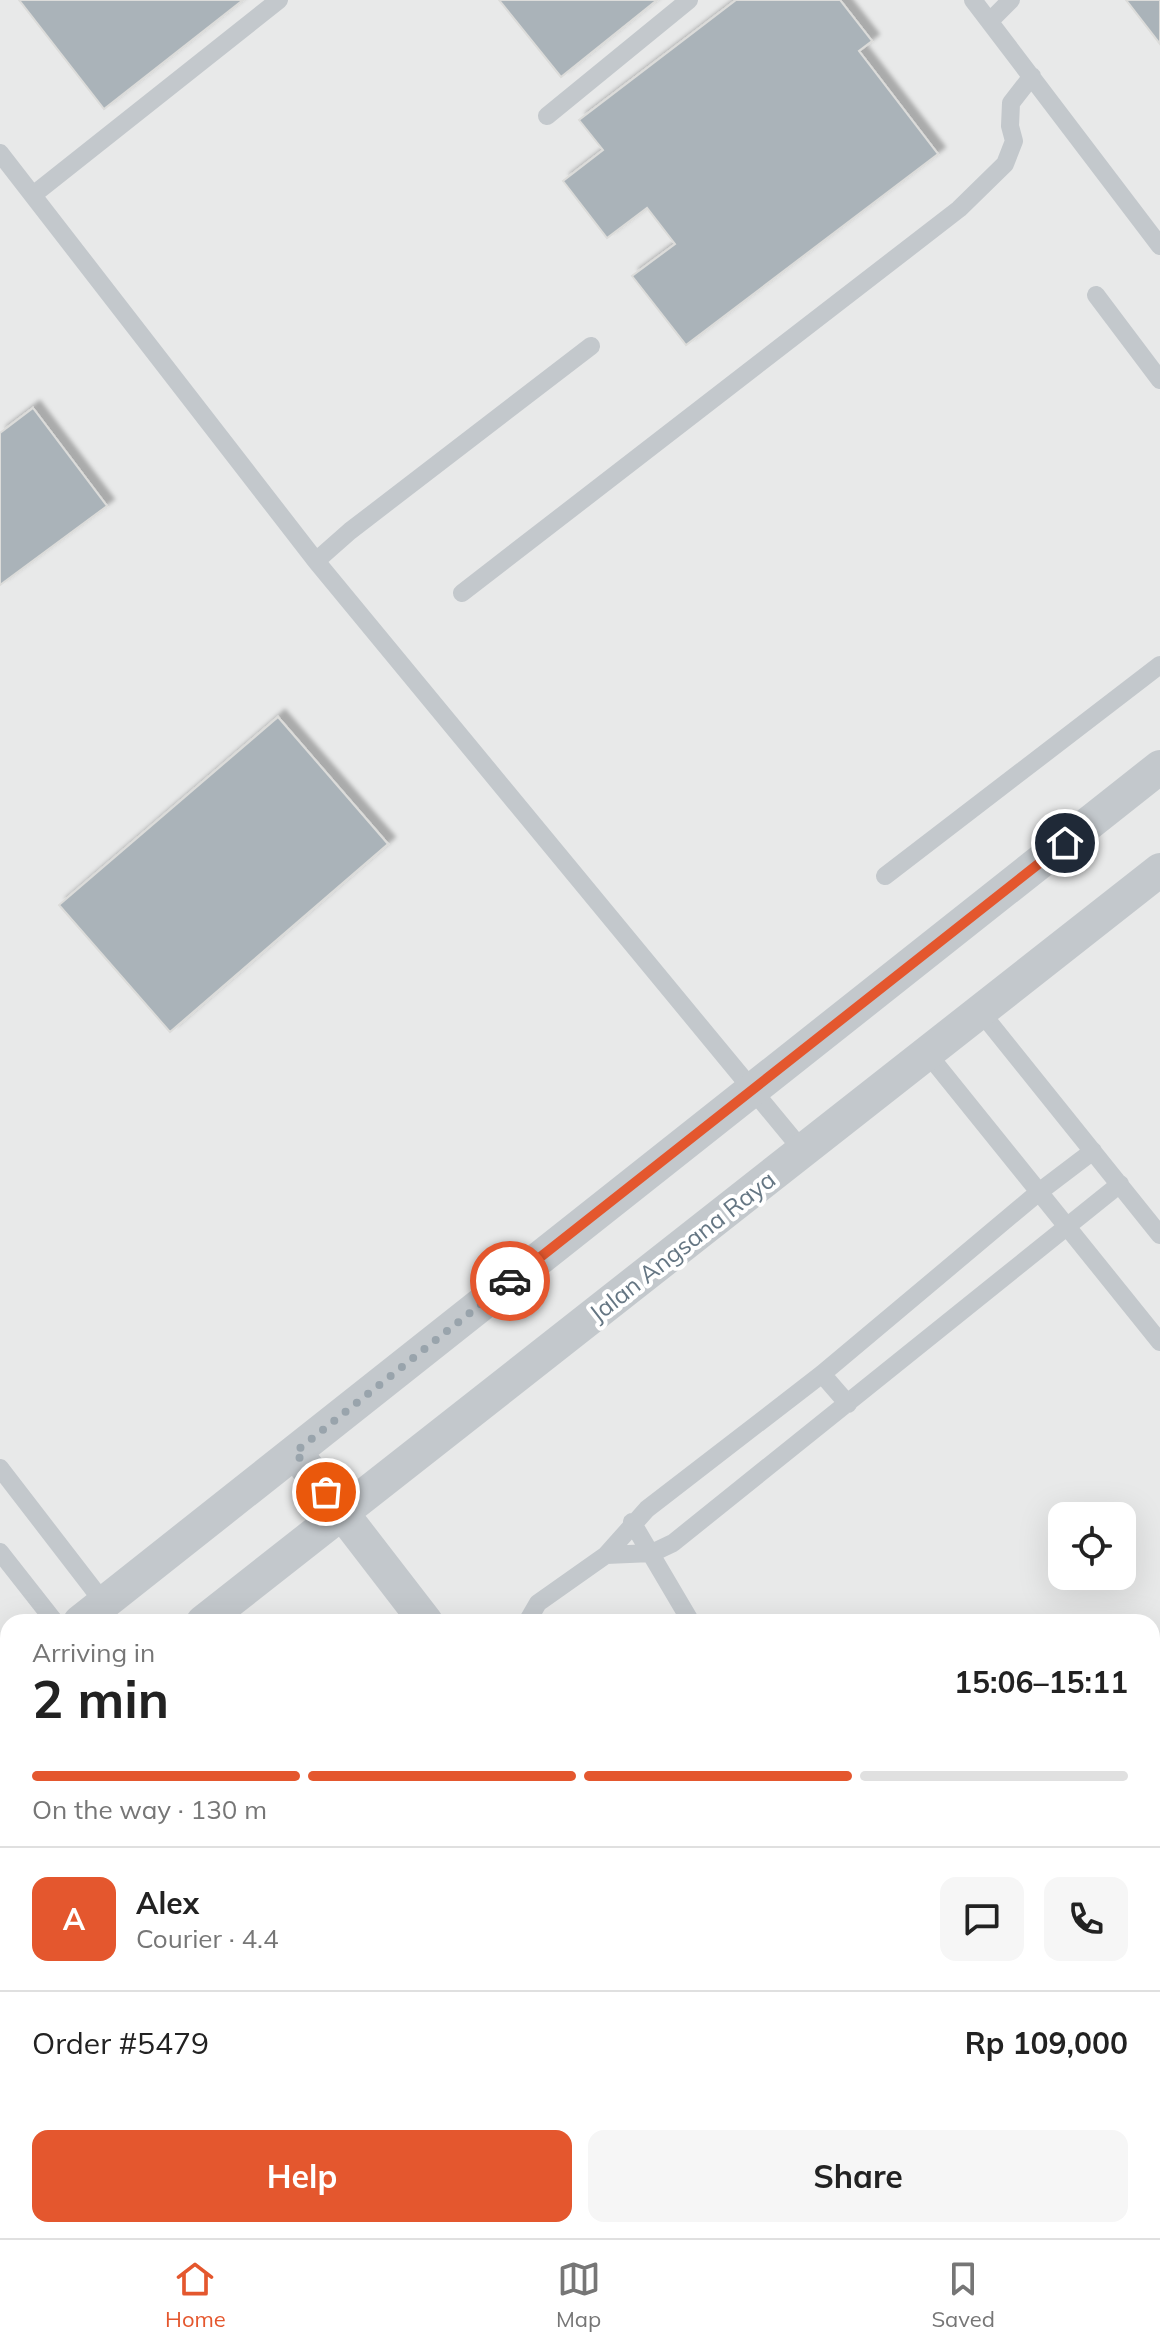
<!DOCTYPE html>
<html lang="en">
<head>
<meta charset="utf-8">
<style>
	body { margin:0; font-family:Mulish,sans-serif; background:#f6f6f6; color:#222; height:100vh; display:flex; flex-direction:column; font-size:30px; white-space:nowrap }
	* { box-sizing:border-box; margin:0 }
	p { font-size:26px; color:#767676 }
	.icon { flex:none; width:44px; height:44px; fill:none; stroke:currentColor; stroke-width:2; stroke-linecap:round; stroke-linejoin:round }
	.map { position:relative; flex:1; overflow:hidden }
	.side { position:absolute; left:0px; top:1614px; width:1160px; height:624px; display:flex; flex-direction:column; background:#fff; border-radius:24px 24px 0 0; box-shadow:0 8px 32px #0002 }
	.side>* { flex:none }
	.fabs { position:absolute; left:1048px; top:1502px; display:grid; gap:16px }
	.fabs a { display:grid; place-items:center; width:88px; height:88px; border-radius:16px; background:#fff; box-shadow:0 8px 32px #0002; font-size:40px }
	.pin { position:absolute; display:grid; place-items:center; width:68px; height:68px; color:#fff; margin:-34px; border:4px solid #fff; border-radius:50%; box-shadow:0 2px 8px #0007 }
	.courier { position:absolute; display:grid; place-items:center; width:80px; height:80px; margin:-40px; border:6px solid #e4572e; border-radius:50%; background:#fff; color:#222; box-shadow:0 2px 10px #0007 }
	.overview em { font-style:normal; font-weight:700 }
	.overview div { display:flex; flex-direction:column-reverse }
	.overview { display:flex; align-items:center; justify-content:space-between; height:136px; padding:0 32px }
	h1 { font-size:52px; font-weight:700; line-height:60px }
	.bar { display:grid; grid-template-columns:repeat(4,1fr); gap:12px 8px; align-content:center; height:96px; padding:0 32px }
	.bar i { height:10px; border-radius:6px; background:#e0e0e0 }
	.bar .active { background:#e4572e }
	.bar p { grid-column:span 4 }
	.line { display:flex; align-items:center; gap:20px; padding:0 32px; border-top:2px solid #e0e0e0 }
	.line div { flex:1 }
	.round { display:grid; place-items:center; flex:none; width:84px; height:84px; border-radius:16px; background:#f6f6f6 }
	.primary-button { display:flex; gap:16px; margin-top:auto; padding:16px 32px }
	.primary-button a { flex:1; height:92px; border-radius:16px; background:#e4572e; color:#fff; font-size:32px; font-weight:700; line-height:92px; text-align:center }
	.primary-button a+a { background:#f6f6f6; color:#222 }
	.tab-bar { display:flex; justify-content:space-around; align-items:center; height:112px; border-top:2px solid #e0e0e0; background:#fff; font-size:22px; color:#767676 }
	.tab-bar a { display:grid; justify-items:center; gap:4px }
	.tab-bar .active { color:#e4572e }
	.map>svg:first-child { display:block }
	.built { fill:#e8e9e9; fill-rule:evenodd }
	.building { fill:#aab3b9; stroke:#dcdcda; stroke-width:2; filter:url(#shadow) }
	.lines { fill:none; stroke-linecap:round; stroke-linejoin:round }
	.lane { stroke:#c3c8cc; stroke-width:18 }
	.street { stroke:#c3c8cc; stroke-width:34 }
	.done { stroke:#99a4ac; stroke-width:8; stroke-dasharray:0 14.4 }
	.route { stroke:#e4572e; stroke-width:10 }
	.labels { text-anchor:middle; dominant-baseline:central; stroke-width:8; stroke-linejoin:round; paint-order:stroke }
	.street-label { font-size:24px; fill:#657683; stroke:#fff }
</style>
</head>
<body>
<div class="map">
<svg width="1160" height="2238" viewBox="0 0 1160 2238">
	<defs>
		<filter id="shadow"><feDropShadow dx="7" dy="-7" stdDeviation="2" flood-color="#0004"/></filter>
	</defs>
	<rect width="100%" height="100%" fill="#fafaf8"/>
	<path class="built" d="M 0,0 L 1160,0 L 1160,2238 L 0,2238 ZM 1062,1516 L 1122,1516 L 1122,1576 L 1062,1576 ZM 8,1622 L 1152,1622 L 1152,2230 L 8,2230 Z"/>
	<path class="building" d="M 19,0 L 243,0 L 104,109 Z
		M 499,0 L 657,0 L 561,77 Z
		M 736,0 L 840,0 L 872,41 L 859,51 L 938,154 L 686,345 L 632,276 L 675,244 L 647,208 L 607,238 L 563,181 L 603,150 L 579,120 Z
		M 1126,0 L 1160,0 L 1160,44 Z
		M 33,408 L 107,506 L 0,585 L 0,433 Z
		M 278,717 L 388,844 L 170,1032 L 59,905 Z"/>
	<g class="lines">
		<path class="lane" d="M 973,0 L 1160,246
			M 990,21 L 1011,0
			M 547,116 L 689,0
			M 0,153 L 316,561 L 803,1151
			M 33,195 L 279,0
			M 1096,295 L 1160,380
			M 316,561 L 350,531 L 591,346
			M 462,593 L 959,209 L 1005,164 L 1014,141 L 1010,126 L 1011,103 L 1032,76
			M 885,876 L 1160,665
			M 980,1011 L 1160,1235
			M 927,1053 L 1160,1342
			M 822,1374 L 848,1404
			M 0,1468 L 104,1603
			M 632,1522 L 691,1622
			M 0,1552 L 55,1622
			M 606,1555 L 652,1553 L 673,1543 L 1120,1184
			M 527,1622 L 538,1603 L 606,1555 L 647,1509 L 822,1374 L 1039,1192 L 1093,1151
			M 0,1902 L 8,1886
			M 0,1927 L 8,1941
			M 0,2084 L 8,2094
			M 115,2230 L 121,2238
			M 714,2230 L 721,2238
			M 966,2230 L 973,2238
			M 1146,2230 L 1152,2238"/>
		<path class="street" d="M 295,1452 L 426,1622
			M 80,1622 L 1160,767
			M 203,1622 L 1160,870
			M 0,1685 L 8,1679
			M 0,1782 L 8,1776
			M 894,2230 L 900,2238"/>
	</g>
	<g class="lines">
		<path class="done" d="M 326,1492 L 295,1452 L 510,1281"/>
		<path class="route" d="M 510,1281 L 1065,843"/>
	</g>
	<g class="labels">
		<g class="street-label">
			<text transform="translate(682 1246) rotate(-38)">Jalan Angsana Raya</text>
		</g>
	</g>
</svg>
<div class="fabs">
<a><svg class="icon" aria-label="locate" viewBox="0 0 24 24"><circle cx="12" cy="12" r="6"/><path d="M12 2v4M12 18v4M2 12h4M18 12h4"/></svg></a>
</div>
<div class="pin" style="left:326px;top:1492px;background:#ea580c"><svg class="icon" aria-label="bag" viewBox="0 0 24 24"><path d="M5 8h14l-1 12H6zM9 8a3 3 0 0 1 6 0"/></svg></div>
<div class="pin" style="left:1065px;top:843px;background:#1f2937"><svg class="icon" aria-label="home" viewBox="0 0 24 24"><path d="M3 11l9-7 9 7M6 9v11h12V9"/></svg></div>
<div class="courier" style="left:510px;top:1281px"><svg class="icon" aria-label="car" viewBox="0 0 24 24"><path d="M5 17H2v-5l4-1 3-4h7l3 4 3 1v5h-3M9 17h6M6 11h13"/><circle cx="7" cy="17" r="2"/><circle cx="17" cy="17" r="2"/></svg></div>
<section class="side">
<div class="overview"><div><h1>2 min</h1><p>Arriving in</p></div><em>15:06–15:11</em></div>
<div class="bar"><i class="active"></i><i class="active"></i><i class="active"></i><i></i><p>On the way · 130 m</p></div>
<div class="line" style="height:144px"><b class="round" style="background:#e4572e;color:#fff">A</b><div><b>Alex</b><p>Courier · 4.4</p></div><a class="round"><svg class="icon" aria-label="chat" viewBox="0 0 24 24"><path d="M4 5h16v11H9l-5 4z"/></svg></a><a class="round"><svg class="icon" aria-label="phone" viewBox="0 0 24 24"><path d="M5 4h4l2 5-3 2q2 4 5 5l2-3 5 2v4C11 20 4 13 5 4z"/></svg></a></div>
<div class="line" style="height:104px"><div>Order #5479</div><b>Rp 109,000</b></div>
<div class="primary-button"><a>Help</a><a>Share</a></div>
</section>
</div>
<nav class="tab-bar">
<a class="active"><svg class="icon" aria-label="home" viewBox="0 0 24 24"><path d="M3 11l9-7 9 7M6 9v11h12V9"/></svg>Home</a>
<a><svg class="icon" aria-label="map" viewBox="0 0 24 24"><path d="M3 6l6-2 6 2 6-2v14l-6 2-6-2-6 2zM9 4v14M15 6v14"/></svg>Map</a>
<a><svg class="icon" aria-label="saved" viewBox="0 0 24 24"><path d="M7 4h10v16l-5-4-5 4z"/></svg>Saved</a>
</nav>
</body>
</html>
